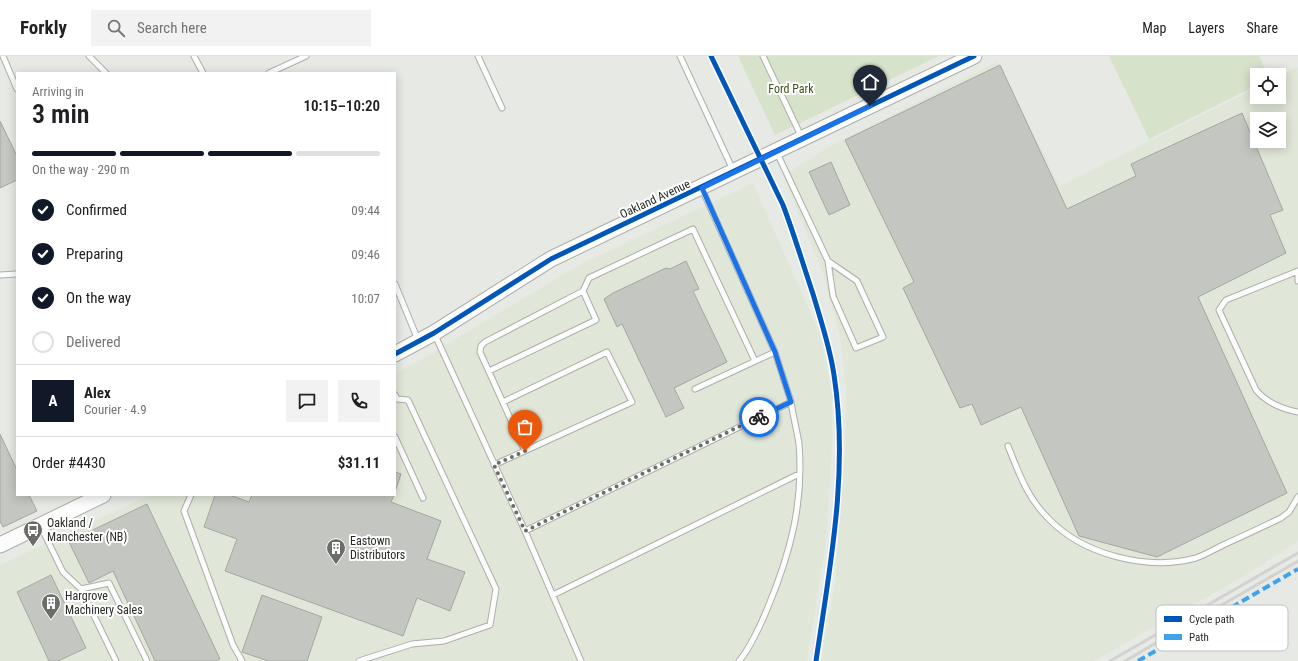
<!DOCTYPE html>
<html lang="en">
<head>
<meta charset="utf-8">
<style>
	body { margin:0; font-family:"Roboto Condensed",sans-serif; background:#f2f2f2; color:#202124; height:100vh; display:flex; flex-direction:column; font-size:15px; white-space:nowrap }
	* { box-sizing:border-box; margin:0 }
	p { font-size:13px; color:#757577 }
	.icon { flex:none; width:22px; height:22px; fill:none; stroke:currentColor; stroke-width:2; stroke-linecap:round; stroke-linejoin:round }
	.map { position:relative; flex:1; overflow:hidden }
	.sheet { position:absolute; left:16px; top:16px; width:380px; height:424px; display:flex; flex-direction:column; background:#fff; border-radius:0px; box-shadow:0 2px 10px #0003 }
	.sheet>* { flex:none }
	.tools { position:absolute; left:1250px; top:12px; display:grid; gap:8px }
	.tools a { display:grid; place-items:center; width:36px; height:36px; border-radius:0px; background:#fff; box-shadow:0 2px 10px #0003; font-size:20px }
	.pin { position:absolute; display:grid; place-items:center; width:34px; height:34px; color:#fff; margin:-41px -17px; border-radius:50% 50% 50% 0; rotate:-45deg; box-shadow:0 0 4px #0007 }
	.pin .icon { rotate:45deg }
	.courier { position:absolute; display:grid; place-items:center; width:40px; height:40px; margin:-20px; border:3px solid #1a73e8; border-radius:50%; background:#fff; color:#222; box-shadow:0 1px 5px #0007 }
	.head em { font-style:normal; font-weight:600 }
	.head div { display:flex; flex-direction:column-reverse }
	.head { display:flex; align-items:center; justify-content:space-between; height:68px; padding:0 16px }
	h1 { font-size:26px; font-weight:600; line-height:30px }
	.bar { display:grid; grid-template-columns:repeat(4,1fr); gap:6px 4px; align-content:center; height:48px; padding:0 16px }
	.bar i { height:5px; border-radius:3px; background:#e0e0e0 }
	.bar .selected { background:#111827 }
	.bar p { grid-column:span 4 }
	.line { display:flex; align-items:center; gap:10px; padding:0 16px; border-top:1px solid #e0e0e0 }
	.line div { flex:1 }
	.round { display:grid; place-items:center; flex:none; width:42px; height:42px; border-radius:0px; background:#f2f2f2 }
	ol { padding:0 16px; list-style:none }
	li { display:flex; align-items:center; gap:12px; height:44px }
	li p { margin-inline-start:auto }
	li .icon { padding:4px; border-radius:50%; background:#111827; color:#fff; stroke-width:4 }
	li:last-child { color:#757577 }
	li i { width:22px; height:22px; border:2px solid #e0e0e0; border-radius:50% }
	header { display:flex; align-items:center; gap:24px; box-sizing:border-box; height:56px; padding:0 20px; background:#fff; border-bottom:1px solid #e0e0e0 }
	header strong { font-size:19px }
	nav { display:flex; gap:22px; margin-inline-start:auto; font-size:14px }
	.search { width:280px; height:36px; background:#f2f2f2; display:flex; align-items:center; gap:10px; box-sizing:border-box; padding:0 14px; border-radius:0px; color:#757577; font-size:15px }
	.map>svg:first-child { display:block }
	.built { fill:#e0e7d8; fill-rule:evenodd }
	.green { fill:#d7e2cb }
	.building { fill:#c4c6c1; stroke:#a4a7a1 }
	.lines { fill:none; stroke-linecap:round; stroke-linejoin:round }
	.lane-casing { stroke:#acafaa; stroke-width:7 }
	.secondary-casing { stroke:#acafaa; stroke-width:17 }
	.lane { stroke:#fbfcfb; stroke-width:5 }
	.secondary { stroke:#fbfcfb; stroke-width:15 }
	.rail { stroke:#d2d2d0; stroke-width:3 }
	.quiet { stroke:#3ea3eb; stroke-width:4; stroke-dasharray:8 4; stroke-linecap:butt }
	.cycleway-casing { stroke:#fff; stroke-width:8 }
	.cycleway { stroke:#0057b8; stroke-width:5 }
	.done { stroke:#6b6d68; stroke-width:4; stroke-dasharray:0 7.2 }
	.route { stroke:#1a73e8; stroke-width:5 }
	.labels { text-anchor:middle; dominant-baseline:central; stroke-width:4; stroke-linejoin:round; paint-order:stroke }
	.park-label { font-size:12px; fill:#3b5218; stroke:#fff }
	.street-label { font-size:12px; fill:#282a25; stroke:#fff }
	.poi-label { font-size:12px; fill:#282a25; stroke:#fff; text-anchor:start }
	.key { fill:#fff; stroke:#bebfbe; stroke-width:1 }
	.key-label { font-size:11px; fill:#282a25 }
</style>
</head>
<body>
<header>
<strong>Forkly</strong>
<div class="search"><svg class="icon" aria-label="search" viewBox="0 0 24 24"><circle cx="10" cy="10" r="6"/><path d="M15 15l6 6"/></svg>Search here</div>
<nav><a>Map</a><a>Layers</a><a>Share</a></nav>
</header>
<div class="map">
<svg width="1298" height="605" viewBox="0 0 1298 605">
	<rect width="100%" height="100%" fill="#e7eae4"/>
	<path class="built" d="M 997,6 L 1060,130 L 1257,31 L 1257,41 L 1279,41 L 1279,20 L 1298,11 L 1298,485 L 1241,522 L 1094,605 L 821,605 L 835,529 L 846,382 L 846,330 L 840,281 L 823,217 L 783,120 L 828,91 ZM 1257,63 L 1279,63 L 1279,85 L 1257,85 Z
		M 753,127 L 820,278 L 832,339 L 832,391 L 826,486 L 807,605 L 0,605 L 0,509 L 150,439 L 395,439 L 395,318 L 415,307 L 579,209 Z"/>
	<path class="green" d="M 738,0 L 939,0 L 775,79 Z
		M 1109,0 L 1259,0 L 1268,19 L 1257,19 L 1257,29 L 1149,83 Z"/>
	<path class="building" d="M 1000,9 L 1067,153 L 1136,120 L 1131,108 L 1242,57 L 1283,154 L 1270,159 L 1286,197 L 1198,241 L 1287,437 L 1157,501 L 1079,480 L 1021,351 L 981,369 L 972,348 L 960,352 L 903,232 L 914,226 L 845,84 Z
		M 0,65 L 17,100 L 17,124 L 0,132 Z
		M 831,106 L 850,149 L 829,159 L 809,116 Z
		M 686,205 L 699,233 L 693,235 L 727,306 L 674,332 L 684,352 L 666,361 L 622,268 L 617,271 L 604,243 L 613,237 L 666,212 L 670,213 Z
		M 0,378 L 17,414 L 17,439 L 29,439 L 37,455 L 3,471 L 0,465 Z
		M 395,416 L 401,418 L 395,436 Z
		M 215,439 L 230,439 L 249,446 L 252,439 L 394,439 L 391,446 L 441,465 L 427,503 L 465,516 L 450,555 L 417,542 L 403,580 L 225,515 L 237,483 L 204,471 Z
		M 147,448 L 220,603 L 216,605 L 155,605 L 113,515 L 89,527 L 68,484 L 75,481 L 76,482 Z
		M 51,519 L 86,592 L 58,605 L 49,605 L 17,536 Z
		M 262,539 L 322,561 L 307,605 L 268,605 L 242,596 Z"/>
	<g class="lines">
		<g class="lane-casing">
			<path id="lane" d="M 3,0 L 17,33
				M 89,0 L 106,17
				M 194,0 L 203,17
				M 478,0 L 502,52
				M 680,0 L 733,114
				M 763,0 L 801,80
				M 269,17 L 306,0
				M 777,97 L 828,205 L 857,225 L 883,281 L 856,292 L 833,240 L 828,205
				M 1298,215 L 1226,244 L 1219,254 L 1256,334 C 1267,347 1281,353 1298,356
				M 1298,215 L 1298,225
				M 0,219 L 17,218
				M 395,228 L 418,284
				M 435,279 L 525,475 L 791,346 L 775,296 L 702,133
				M 489,315 L 596,264 L 583,235
				M 695,333 L 775,296
				M 395,381 L 423,442
				M 1008,390 C 1018,415 1027,441 1047,461 C 1082,499 1147,515 1196,502 C 1205,499 1215,493 1223,489 C 1243,480 1262,471 1281,462 L 1289,456 L 1298,441
				M 525,395 L 480,296 L 481,290 L 485,286 L 583,235 L 589,222 L 693,173 L 755,305
				M 494,409 L 632,346 L 607,296 L 503,346
				M 191,439 L 184,455 L 233,589 L 242,605
				M 41,471 L 63,516 L 81,533 L 116,605
				M 525,475 L 581,605
				M 81,533 L 109,527 L 147,605
				M 553,539 L 799,418
				M 359,605 L 412,588 L 444,585 L 490,569 L 496,533 L 408,344 L 397,343 L 395,339
				M 739,605 C 749,594 762,566 768,551 C 790,498 804,447 799,388 C 797,374 793,360 791,346"/>
		</g>
		<g class="secondary-casing">
			<path id="secondary" d="M 395,298 L 434,277 L 551,203 L 974,0
				M 0,489 L 103,439"/>
		</g>
		<use href="#lane" class="lane"/>
		<use href="#secondary" class="secondary"/>
		<path class="rail" d="M 1110,605 L 1298,497
			M 1125,605 L 1298,505"/>
		<path class="quiet" d="M 1138,605 L 1298,513"/>
		<g class="cycleway-casing">
			<path id="cycleway" d="M 711,0 L 783,149 C 794,178 803,208 813,238 C 821,265 830,291 834,319 C 849,415 830,510 816,605
				M 395,298 L 434,277 L 551,203 L 974,0"/>
		</g>
		<use href="#cycleway" class="cycleway"/>
	</g>
	<g class="lines">
		<path class="done" d="M 525,395 L 494,409 L 525,475 L 759,361"/>
		<path class="route" d="M 759,361 L 791,346 L 775,296 L 702,132 L 870,50"/>
	</g>
	<defs>
		<g id="bus-pin" transform="scale(1)"><path d="M0 17L-7.5 6A9.5 9.5 0 1 1 7.5 6Z" fill="#6b6d68" stroke="#fff"/><path d="M-5-6H5V4H4V6H2V4H-2V6H-4V4H-5ZM-3.5-4V0h7V-4ZM-3.5 1.2v1.5H-2V1.2ZM2 1.2v1.5H3.5V1.2Z" fill="#fff"/></g>
		<g id="building-pin" transform="scale(1)"><path d="M0 17L-7.5 6A9.5 9.5 0 1 1 7.5 6Z" fill="#6b6d68" stroke="#fff"/><path d="M-4-6H4V6H1V3H-1V6H-4ZM-2.5-4.3h1.7v1.8h-1.7ZM.8-4.3h1.7v1.8H.8ZM-2.5-1h1.7V.8h-1.7ZM.8-1h1.7V.8H.8Z" fill="#fff"/></g>
	</defs>
	<g fill-rule="evenodd">
		<use href="#bus-pin" x="33" y="474"/>
		<use href="#building-pin" x="336" y="492"/>
		<use href="#building-pin" x="51" y="547"/>
	</g>
	<g class="labels">
		<g class="park-label">
			<text x="791" y="33">Ford Park</text>
		</g>
		<g class="street-label">
			<text transform="translate(655 143) rotate(-25)">Oakland Avenue</text>
		</g>
		<g class="poi-label">
			<text x="47" y="467">Oakland /<tspan x="47" dy="14">Manchester (NB)</tspan></text>
			<text x="350" y="485">Eastown<tspan x="350" dy="14">Distributors</tspan></text>
			<text x="65" y="540">Hargrove<tspan x="65" dy="14">Machinery Sales</tspan></text>
		</g>
	</g>
	<rect x="1156" y="549" width="132" height="46" rx="6" class="key"/>
	<rect x="1164" y="560" width="18" height="6" fill="#0057b8"/>
	<rect x="1164" y="578" width="18" height="6" fill="#3ea3eb"/>
	<g class="key-label">
		<text x="1189" y="567">Cycle path</text>
		<text x="1189" y="585">Path</text>
	</g>
</svg>
<div class="tools">
<a><svg class="icon" aria-label="locate" viewBox="0 0 24 24"><circle cx="12" cy="12" r="6"/><path d="M12 2v4M12 18v4M2 12h4M18 12h4"/></svg></a>
<a><svg class="icon" aria-label="layers" viewBox="0 0 24 24"><path d="M12 4l9 5-9 5-9-5zM3 14l9 5 9-5"/></svg></a>
</div>
<div class="pin" style="left:525px;top:395px;background:#ea580c"><svg class="icon" aria-label="bag" viewBox="0 0 24 24"><path d="M5 8h14l-1 12H6zM9 8a3 3 0 0 1 6 0"/></svg></div>
<div class="pin" style="left:870px;top:50px;background:#1f2937"><svg class="icon" aria-label="home" viewBox="0 0 24 24"><path d="M3 11l9-7 9 7M6 9v11h12V9"/></svg></div>
<div class="courier" style="left:759px;top:361px"><svg class="icon" aria-label="bike" viewBox="0 0 24 24"><circle cx="6" cy="16" r="4"/><circle cx="18" cy="16" r="4"/><path d="M6 16l4-8h5l3 8M10 8l3 8H6M13 5h3"/></svg></div>
<section class="sheet">
<div class="head"><div><h1>3 min</h1><p>Arriving in</p></div><em>10:15–10:20</em></div>
<div class="bar"><i class="selected"></i><i class="selected"></i><i class="selected"></i><i></i><p>On the way · 290 m</p></div>
<ol>
<li><svg class="icon" aria-label="check" viewBox="0 0 24 24"><path d="M5 12l5 5 9-10"/></svg>Confirmed<p>09:44</p></li>
<li><svg class="icon" aria-label="check" viewBox="0 0 24 24"><path d="M5 12l5 5 9-10"/></svg>Preparing<p>09:46</p></li>
<li><svg class="icon" aria-label="check" viewBox="0 0 24 24"><path d="M5 12l5 5 9-10"/></svg>On the way<p>10:07</p></li>
<li><i></i>Delivered</li>
</ol>
<div class="line" style="height:72px"><b class="round" style="background:#111827;color:#fff">A</b><div><b>Alex</b><p>Courier · 4.9</p></div><a class="round"><svg class="icon" aria-label="chat" viewBox="0 0 24 24"><path d="M4 5h16v11H9l-5 4z"/></svg></a><a class="round"><svg class="icon" aria-label="phone" viewBox="0 0 24 24"><path d="M5 4h4l2 5-3 2q2 4 5 5l2-3 5 2v4C11 20 4 13 5 4z"/></svg></a></div>
<div class="line" style="height:52px"><div>Order #4430</div><b>$31.11</b></div>
</section>
</div>
</body>
</html>
